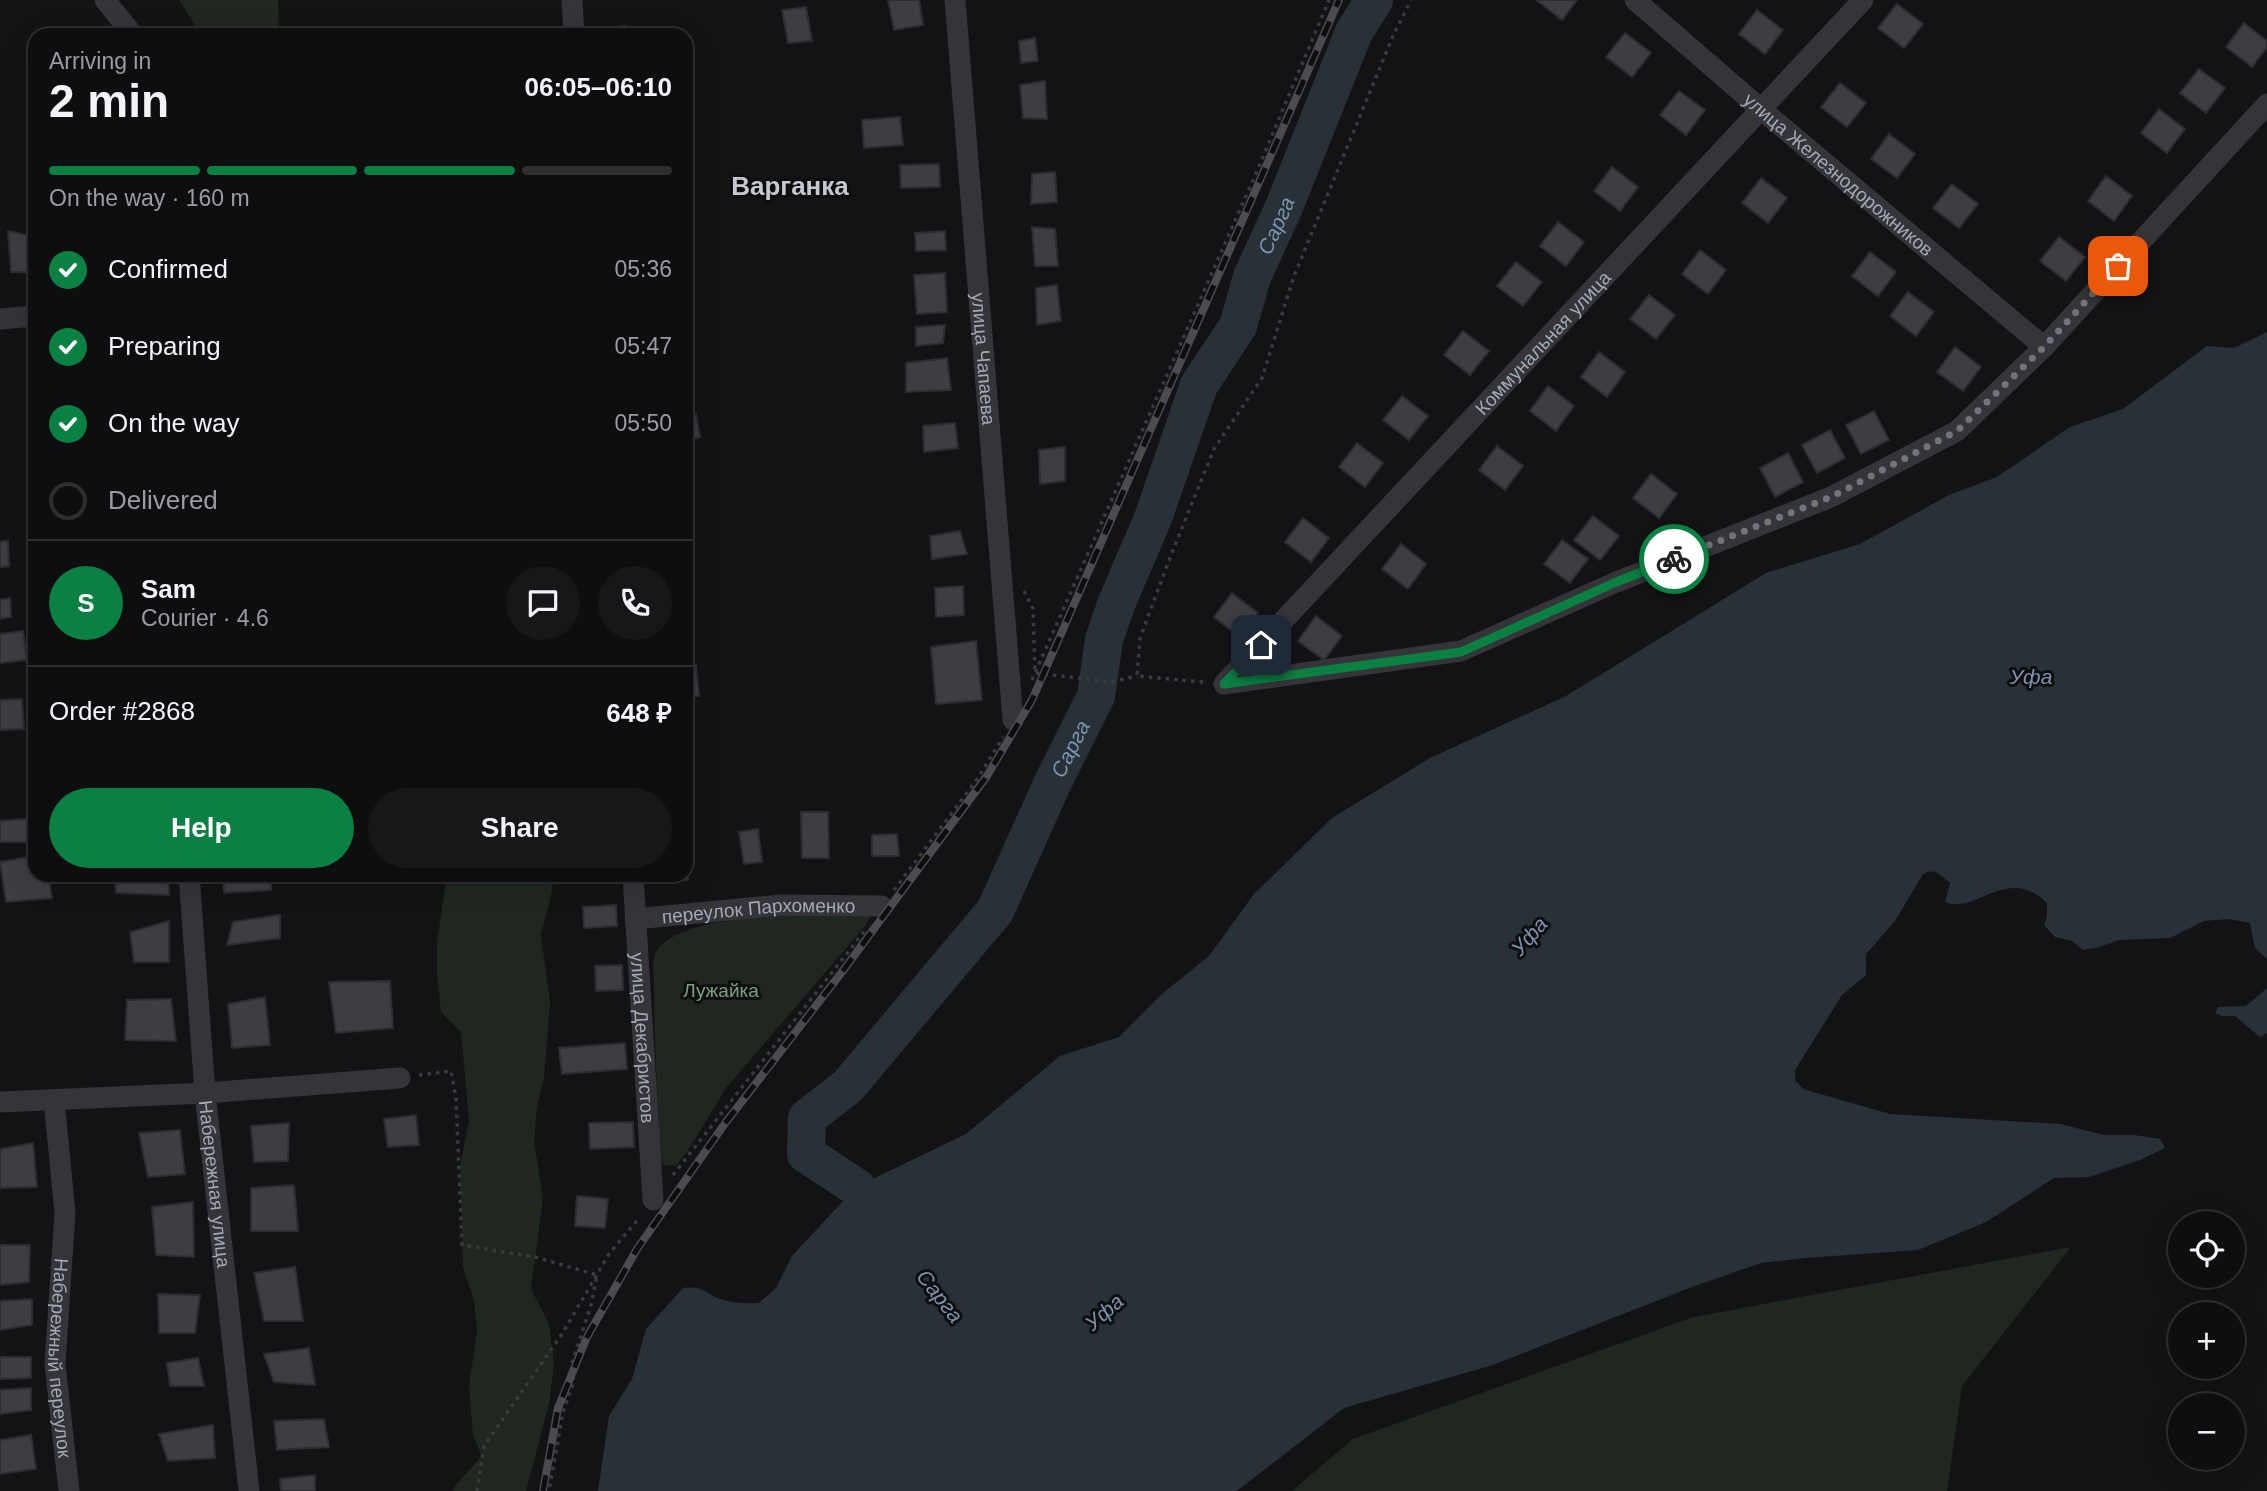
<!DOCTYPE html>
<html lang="en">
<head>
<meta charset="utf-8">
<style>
	body { margin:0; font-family:Arial,sans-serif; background:#171719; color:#f1f3f6; height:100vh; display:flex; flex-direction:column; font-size:26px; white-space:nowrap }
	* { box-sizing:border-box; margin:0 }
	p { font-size:23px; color:#9b9c9f }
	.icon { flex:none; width:38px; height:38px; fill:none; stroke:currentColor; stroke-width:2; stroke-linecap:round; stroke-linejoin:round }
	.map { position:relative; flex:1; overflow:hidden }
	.panel { position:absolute; left:28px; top:28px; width:665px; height:854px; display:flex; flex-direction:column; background:#0e0e10; border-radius:21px; box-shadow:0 7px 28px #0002,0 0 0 2px #2e2e30 }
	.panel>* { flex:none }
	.controls { position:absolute; left:2168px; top:1211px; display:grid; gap:14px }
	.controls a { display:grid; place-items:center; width:77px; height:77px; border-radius:50%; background:#0e0e10; box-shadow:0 7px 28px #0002,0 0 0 2px #2e2e30; font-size:35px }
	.pin { position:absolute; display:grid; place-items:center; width:60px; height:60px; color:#fff; margin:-30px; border-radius:14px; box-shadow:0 4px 10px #0006 }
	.courier { position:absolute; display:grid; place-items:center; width:70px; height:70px; margin:-35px; border:5px solid #0b8043; border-radius:50%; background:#fff; color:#222; box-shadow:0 2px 9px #0007 }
	.overview em { font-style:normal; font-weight:700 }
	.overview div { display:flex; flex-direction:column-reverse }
	.overview { display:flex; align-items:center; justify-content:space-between; height:119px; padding:0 21px }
	h1 { font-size:46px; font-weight:700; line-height:52px }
	.bar { display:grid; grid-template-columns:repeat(4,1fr); gap:10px 7px; align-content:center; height:84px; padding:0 21px }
	.bar i { height:9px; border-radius:5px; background:#2e2e30 }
	.bar .active { background:#0b8043 }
	.bar p { grid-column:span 4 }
	.line { display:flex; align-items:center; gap:18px; padding:0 21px; border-top:2px solid #2e2e30 }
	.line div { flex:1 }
	.round { display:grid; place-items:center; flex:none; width:74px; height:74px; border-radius:37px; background:#171719 }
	ol { padding:0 21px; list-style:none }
	li { display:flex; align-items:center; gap:21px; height:77px }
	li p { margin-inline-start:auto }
	li .icon { padding:7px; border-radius:50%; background:#0b8043; color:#fff; stroke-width:4 }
	li:last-child { color:#9b9c9f }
	li i { width:38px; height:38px; border:4px solid #2e2e30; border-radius:50% }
	.primary-button { display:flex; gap:14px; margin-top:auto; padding:14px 21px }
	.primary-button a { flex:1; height:80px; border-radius:42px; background:#0b8043; color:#fff; font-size:28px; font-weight:700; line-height:80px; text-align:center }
	.primary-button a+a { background:#171719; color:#f1f3f6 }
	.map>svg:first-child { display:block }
	.green { fill:#1f2720 }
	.water { fill:#293138 }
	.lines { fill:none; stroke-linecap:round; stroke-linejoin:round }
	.river { stroke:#293138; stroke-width:38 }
	.building { fill:#3d3e42; stroke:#2d2d31; stroke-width:2 }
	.path { stroke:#3a3b40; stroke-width:3.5; stroke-dasharray:3.5 5; stroke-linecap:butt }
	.minor { stroke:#343439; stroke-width:21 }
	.rail-casing { stroke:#4b4c52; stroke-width:8 }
	.rail { stroke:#0e0e0f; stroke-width:5; stroke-dasharray:16; stroke-linecap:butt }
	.done { stroke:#71747d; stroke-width:7; stroke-dasharray:0 12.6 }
	.route { stroke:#0b8043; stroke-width:9 }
	.labels { text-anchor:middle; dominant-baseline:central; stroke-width:6; stroke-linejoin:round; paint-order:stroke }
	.street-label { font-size:19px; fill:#a4a9b5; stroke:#0e0e0f }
	.park-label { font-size:19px; fill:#7ba080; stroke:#0e0e0f }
	.water-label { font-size:21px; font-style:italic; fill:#7b94b0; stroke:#0e0e0f }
	.district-label { font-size:26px; font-weight:bold; fill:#c5c8d1; stroke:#0e0e0f }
</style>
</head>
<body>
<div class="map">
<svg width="2267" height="1491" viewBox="0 0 2267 1491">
	<rect width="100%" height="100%" fill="#131315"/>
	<path class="green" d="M 179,0 L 278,0 L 279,32 L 283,35 L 201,35 Z
		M 447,875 L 554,875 L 550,900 L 541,935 L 550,1003 L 544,1078 L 537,1107 L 534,1141 L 543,1197 L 531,1289 L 549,1324 L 554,1365 L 549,1404 L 526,1491 L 453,1491 L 454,1487 L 482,1456 L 473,1436 L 469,1386 L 477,1331 L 474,1300 L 463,1268 L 460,1167 L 469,1120 L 461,1032 L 441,1012 L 437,974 L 437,942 Z
		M 867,911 L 870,917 L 866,925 L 726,1088 L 689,1149 L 676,1166 L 665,1165 L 660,1161 C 658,1102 654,1043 654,984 C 654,974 651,960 656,952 C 677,912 824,912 867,911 Z
		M 2071,1247 L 1962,1386 L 1947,1491 L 1292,1491 L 1353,1439 L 1693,1317 Z"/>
	<path class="water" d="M 2267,332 L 2267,959 L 2255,948 L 2250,923 L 2229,919 L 2204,921 L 2170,938 L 2119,940 L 2096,948 L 2083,950 L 2072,941 L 2055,937 L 2044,925 L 2047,916 L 2047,903 C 2007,864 1976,915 1945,902 L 1950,883 C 1941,876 1935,867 1923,874 L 1895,921 L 1866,954 L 1866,975 L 1842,995 L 1795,1070 L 1795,1080 L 1803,1089 L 1890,1114 L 2061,1124 L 2103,1135 L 2134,1135 L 2160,1139 L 2165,1148 L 2140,1160 L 2089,1177 L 2054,1178 L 1986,1222 L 1918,1250 L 1805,1258 L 1761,1263 L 1692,1287 L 1493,1365 L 1344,1408 L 1237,1491 L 598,1491 L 609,1416 L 632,1379 L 646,1329 L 683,1288 C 705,1286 702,1292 720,1299 C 733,1303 745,1304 759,1303 L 776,1288 L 792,1256 L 856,1187 L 966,1134 L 1060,1056 L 1119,1037 L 1163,993 L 1209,956 L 1254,894 L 1332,818 L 1430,758 L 1566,696 L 1766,573 L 1860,544 L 1949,495 L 1997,477 L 2070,427 L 2123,409 L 2207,346 L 2234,348 Z
		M 2267,988 L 2267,1033 L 2260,1037 L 2235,1016 L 2222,1016 L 2215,1013 L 2218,1007 L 2246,1006 Z"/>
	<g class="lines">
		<path class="river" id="s1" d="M 887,1227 L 856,1187 L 806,1154 L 807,1118 L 848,1086 L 995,911 L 1053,782 L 1096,696 L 1104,640 L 1117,602 L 1153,518 L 1199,385 L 1238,326 L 1252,277 L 1284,207 L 1354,32 L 1374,0"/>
	</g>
	<path class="building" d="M 888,0 L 919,0 L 923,25 L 894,30 Z
		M 1536,0 L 1577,0 L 1562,20 Z
		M 1897,4 L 1923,24 L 1904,48 L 1878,28 Z
		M 806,7 L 812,41 L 788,43 L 782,10 Z
		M 1757,10 L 1783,30 L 1765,54 L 1739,34 Z
		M 2244,23 L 2267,41 L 2267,47 L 2252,67 L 2226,47 Z
		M 625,26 L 627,35 L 599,35 L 598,30 Z
		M 1625,33 L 1651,53 L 1632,77 L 1606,57 Z
		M 1035,38 L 1038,61 L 1021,63 L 1019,41 Z
		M 2199,69 L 2225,88 L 2206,113 L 2180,93 Z
		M 1045,81 L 1047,119 L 1023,118 L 1020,85 Z
		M 1840,83 L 1866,103 L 1847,127 L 1821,107 Z
		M 1679,91 L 1705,110 L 1686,135 L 1660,115 Z
		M 2159,109 L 2185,129 L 2167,153 L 2141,133 Z
		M 900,117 L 903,145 L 864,148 L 862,120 Z
		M 1889,134 L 1915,154 L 1897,178 L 1871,159 Z
		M 939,164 L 940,187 L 901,188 L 900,165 Z
		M 1612,167 L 1638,187 L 1620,211 L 1594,191 Z
		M 1055,172 L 1057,202 L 1031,204 L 1032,174 Z
		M 2106,176 L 2132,196 L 2114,221 L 2088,201 Z
		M 1761,178 L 1787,198 L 1768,223 L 1742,203 Z
		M 1952,184 L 1978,204 L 1959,228 L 1933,208 Z
		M 1558,222 L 1584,242 L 1566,266 L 1540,246 Z
		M 1032,227 L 1055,229 L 1058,266 L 1035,266 Z
		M 8,231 L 32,236 L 35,272 L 11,272 Z
		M 945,231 L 946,250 L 916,251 L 915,233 Z
		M 2059,237 L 2085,257 L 2066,281 L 2040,261 Z
		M 1700,250 L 1726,270 L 1708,294 L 1682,274 Z
		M 1870,252 L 1896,272 L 1878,296 L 1852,276 Z
		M 1516,262 L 1542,282 L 1523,306 L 1497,286 Z
		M 945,273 L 947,312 L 917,314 L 914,275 Z
		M 1057,285 L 1061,321 L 1037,325 L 1036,288 Z
		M 1908,292 L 1934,312 L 1916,336 L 1890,316 Z
		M 1649,295 L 1675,315 L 1656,339 L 1630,319 Z
		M 945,325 L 943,343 L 916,346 L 916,327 Z
		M 1463,331 L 1489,351 L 1470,375 L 1444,355 Z
		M 1955,347 L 1981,367 L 1963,391 L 1937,372 Z
		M 1599,352 L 1625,372 L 1607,397 L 1581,377 Z
		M 947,358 L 951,390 L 906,392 L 906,363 Z
		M 1548,386 L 1574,406 L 1556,431 L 1530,411 Z
		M 1402,396 L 1428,416 L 1409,440 L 1383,420 Z
		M 1874,411 L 1889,440 L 1861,454 L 1846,425 Z
		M 696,414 L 700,437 L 686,440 L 686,416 Z
		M 955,423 L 958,448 L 924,452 L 923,426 Z
		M 1830,430 L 1845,458 L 1817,473 L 1802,445 Z
		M 1357,443 L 1383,463 L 1365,487 L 1339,467 Z
		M 1497,446 L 1523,466 L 1505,490 L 1479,470 Z
		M 1065,447 L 1065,481 L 1040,484 L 1039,450 Z
		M 1788,453 L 1803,482 L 1775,497 L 1760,468 Z
		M 1651,474 L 1677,494 L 1659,518 L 1633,498 Z
		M 1593,516 L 1619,536 L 1600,560 L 1574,540 Z
		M 1303,518 L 1329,538 L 1311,562 L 1285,542 Z
		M 960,531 L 967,554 L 932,559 L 930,536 Z
		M 1562,540 L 1588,559 L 1570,583 L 1544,564 Z
		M 8,541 L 9,566 L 0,567 L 0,542 Z
		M 1401,544 L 1426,564 L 1408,589 L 1382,569 Z
		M 963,586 L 964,615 L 936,617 L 935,588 Z
		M 1232,593 L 1258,613 L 1240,637 L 1214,617 Z
		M 10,598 L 11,617 L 0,619 L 0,600 Z
		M 1316,616 L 1342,636 L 1324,660 L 1298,641 Z
		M 23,631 L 27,660 L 0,663 L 0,634 Z
		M 976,641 L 982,700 L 936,704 L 931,647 Z
		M 696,665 L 699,696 L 686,697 L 686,666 Z
		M 22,699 L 24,729 L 0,730 L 0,700 Z
		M 686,733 L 689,733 L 692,762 L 686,763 Z
		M 801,812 L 828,812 L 829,858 L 802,858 Z
		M 35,818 L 35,842 L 0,842 L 0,821 Z
		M 758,829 L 762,862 L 744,864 L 739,832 Z
		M 897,834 L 899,856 L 872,856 L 872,835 Z
		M 686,849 L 688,880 L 662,882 L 661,875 L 686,875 Z
		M 35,856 L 35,875 L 48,875 L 52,898 L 6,902 L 0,862 Z
		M 115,875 L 168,875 L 169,895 L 116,893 Z
		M 223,875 L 271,875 L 271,890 L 224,893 Z
		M 616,905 L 617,926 L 584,928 L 583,907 Z
		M 280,915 L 280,938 L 227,945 L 233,922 Z
		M 169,921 L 169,962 L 134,962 L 130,932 Z
		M 622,965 L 623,990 L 596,991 L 595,966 Z
		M 390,981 L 393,1028 L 336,1033 L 329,982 Z
		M 265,997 L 270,1045 L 232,1048 L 228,1004 Z
		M 171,999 L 176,1041 L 125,1040 L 127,1000 Z
		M 625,1043 L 627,1069 L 562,1074 L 559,1048 Z
		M 416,1115 L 419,1145 L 388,1147 L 384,1119 Z
		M 633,1122 L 634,1147 L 590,1149 L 589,1123 Z
		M 289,1123 L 288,1161 L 254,1162 L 251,1126 Z
		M 180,1130 L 185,1174 L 148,1177 L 139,1133 Z
		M 33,1143 L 37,1187 L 0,1188 L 0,1149 Z
		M 294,1185 L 298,1231 L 251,1231 L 251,1188 Z
		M 577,1196 L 608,1199 L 605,1228 L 575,1226 Z
		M 193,1202 L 194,1257 L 156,1255 L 152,1207 Z
		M 0,1245 L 30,1245 L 29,1282 L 0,1285 Z
		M 295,1267 L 303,1321 L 264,1321 L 254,1273 Z
		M 158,1294 L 200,1295 L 195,1333 L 159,1333 Z
		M 32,1299 L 32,1325 L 0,1330 L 0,1301 Z
		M 309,1348 L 315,1385 L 274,1382 L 264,1354 Z
		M 0,1357 L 31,1357 L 31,1378 L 0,1379 Z
		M 198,1358 L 204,1386 L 170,1386 L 167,1363 Z
		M 31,1388 L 31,1410 L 0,1414 L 0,1390 Z
		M 324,1419 L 329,1447 L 277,1450 L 274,1421 Z
		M 213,1425 L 215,1458 L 168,1461 L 159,1434 Z
		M 31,1435 L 36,1469 L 0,1474 L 0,1440 Z
		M 315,1475 L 315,1491 L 281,1491 L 280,1479 Z"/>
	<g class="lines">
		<path class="path" d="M 1024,591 L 1033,609 L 1035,673 L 1112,682 L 1137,676
			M 1032,680 L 1257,171 L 1329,0
			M 1203,682 L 1137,676 L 1140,638 L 1173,550 L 1214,449 L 1262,378 L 1294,276 L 1393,36 L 1411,0
			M 894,890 L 978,778 L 1003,737
			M 419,1075 L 451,1071 L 456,1098 L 462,1245 L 535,1257 L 597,1275 L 591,1305 L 571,1366 L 574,1381 L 563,1412 L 549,1491
			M 673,1175 L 867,928
			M 477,1491 L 484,1446 L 562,1334 L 609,1254 L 640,1217"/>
		<g class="minor">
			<path d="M 105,0 L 133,35"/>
			<path d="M 572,0 L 574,35"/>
			<path id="s2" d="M 955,0 L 1013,720"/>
			<path id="s3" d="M 1635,0 L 1762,110 L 2044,347"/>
			<path d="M 0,319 L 35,316"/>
			<path d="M 1224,684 L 1461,651 L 1614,583 L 1831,497 L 1957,431 L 2044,347 L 2267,104"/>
			<path id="s4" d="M 1224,684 L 1863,0"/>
			<path id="s5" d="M 189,875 L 205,1093 L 249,1491"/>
			<path id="s6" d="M 633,875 L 653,1200"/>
			<path id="s7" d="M 635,919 L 781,905 L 882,906"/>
			<path id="s8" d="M 54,1100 L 65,1213 L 55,1364 L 69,1491"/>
			<path d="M 0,1102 L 205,1093 L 400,1078"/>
		</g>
		<g class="rail-casing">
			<path id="rail" d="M 543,1491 L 558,1408 L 587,1337 L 637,1249 L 726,1122 L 842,972 L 987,776 L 1032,700 L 1339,0"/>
		</g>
		<use href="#rail" class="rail"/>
	</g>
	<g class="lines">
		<path class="done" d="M 1674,559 L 1831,497 L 1957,431 L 2044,347 L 2118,266"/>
		<path class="route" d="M 1261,645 L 1224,684 L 1461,652 L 1614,583 L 1674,559"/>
	</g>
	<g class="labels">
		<g class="street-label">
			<text stroke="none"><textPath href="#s3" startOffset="268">улица Железнодорожников</textPath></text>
			<text stroke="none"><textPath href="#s4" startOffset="467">Коммунальная улица</textPath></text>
			<text stroke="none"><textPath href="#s2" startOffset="360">улица Чапаева</textPath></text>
			<text stroke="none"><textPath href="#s7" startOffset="124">переулок Пархоменко</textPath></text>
			<text stroke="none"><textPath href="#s6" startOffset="163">улица Декабристов</textPath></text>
			<text stroke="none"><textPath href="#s5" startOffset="310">Набережная улица</textPath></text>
			<text stroke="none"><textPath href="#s8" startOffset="259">Набережный переулок</textPath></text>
		</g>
		<g class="park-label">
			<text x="721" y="990">Лужайка</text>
		</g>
		<g class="water-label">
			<text stroke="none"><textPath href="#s1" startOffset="1172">Сарга</textPath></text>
			<text x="2031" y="676">Уфа</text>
			<text stroke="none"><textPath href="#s1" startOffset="606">Сарга</textPath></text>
			<text transform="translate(1529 936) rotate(-49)">Уфа</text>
			<text transform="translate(940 1296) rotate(52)">Сарга</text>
			<text transform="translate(1104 1312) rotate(-41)">Уфа</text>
		</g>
		<g class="district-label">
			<text x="790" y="186">Варганка</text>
		</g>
	</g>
</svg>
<div class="controls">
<a><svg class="icon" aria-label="locate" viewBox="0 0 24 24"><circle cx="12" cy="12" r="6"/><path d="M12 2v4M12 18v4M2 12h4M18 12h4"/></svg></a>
<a>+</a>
<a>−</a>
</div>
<div class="pin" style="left:2118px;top:266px;background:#ea580c"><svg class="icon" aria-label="bag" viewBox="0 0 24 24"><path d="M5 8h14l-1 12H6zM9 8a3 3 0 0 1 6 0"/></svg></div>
<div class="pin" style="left:1261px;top:645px;background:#1f2937"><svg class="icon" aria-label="home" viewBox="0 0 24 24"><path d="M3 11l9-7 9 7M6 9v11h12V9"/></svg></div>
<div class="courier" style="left:1674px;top:559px"><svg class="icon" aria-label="bike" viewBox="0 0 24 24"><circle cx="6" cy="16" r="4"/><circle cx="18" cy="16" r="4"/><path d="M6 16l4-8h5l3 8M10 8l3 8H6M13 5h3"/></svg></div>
<section class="panel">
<div class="overview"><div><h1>2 min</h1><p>Arriving in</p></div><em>06:05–06:10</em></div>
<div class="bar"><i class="active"></i><i class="active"></i><i class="active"></i><i></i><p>On the way · 160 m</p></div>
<ol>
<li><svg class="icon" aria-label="check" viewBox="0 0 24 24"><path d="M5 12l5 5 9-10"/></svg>Confirmed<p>05:36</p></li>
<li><svg class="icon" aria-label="check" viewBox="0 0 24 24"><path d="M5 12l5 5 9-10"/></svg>Preparing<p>05:47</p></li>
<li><svg class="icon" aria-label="check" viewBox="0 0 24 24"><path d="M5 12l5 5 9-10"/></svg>On the way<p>05:50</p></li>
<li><i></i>Delivered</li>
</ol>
<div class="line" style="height:126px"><b class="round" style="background:#0b8043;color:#fff">S</b><div><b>Sam</b><p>Courier · 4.6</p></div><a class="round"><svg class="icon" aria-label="chat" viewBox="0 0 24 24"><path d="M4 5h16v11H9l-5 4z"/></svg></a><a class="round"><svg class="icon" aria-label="phone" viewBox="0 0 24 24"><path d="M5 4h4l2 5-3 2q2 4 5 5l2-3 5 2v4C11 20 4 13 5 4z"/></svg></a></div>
<div class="line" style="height:91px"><div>Order #2868</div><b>648 ₽</b></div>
<div class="primary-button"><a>Help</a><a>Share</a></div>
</section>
</div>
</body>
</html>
